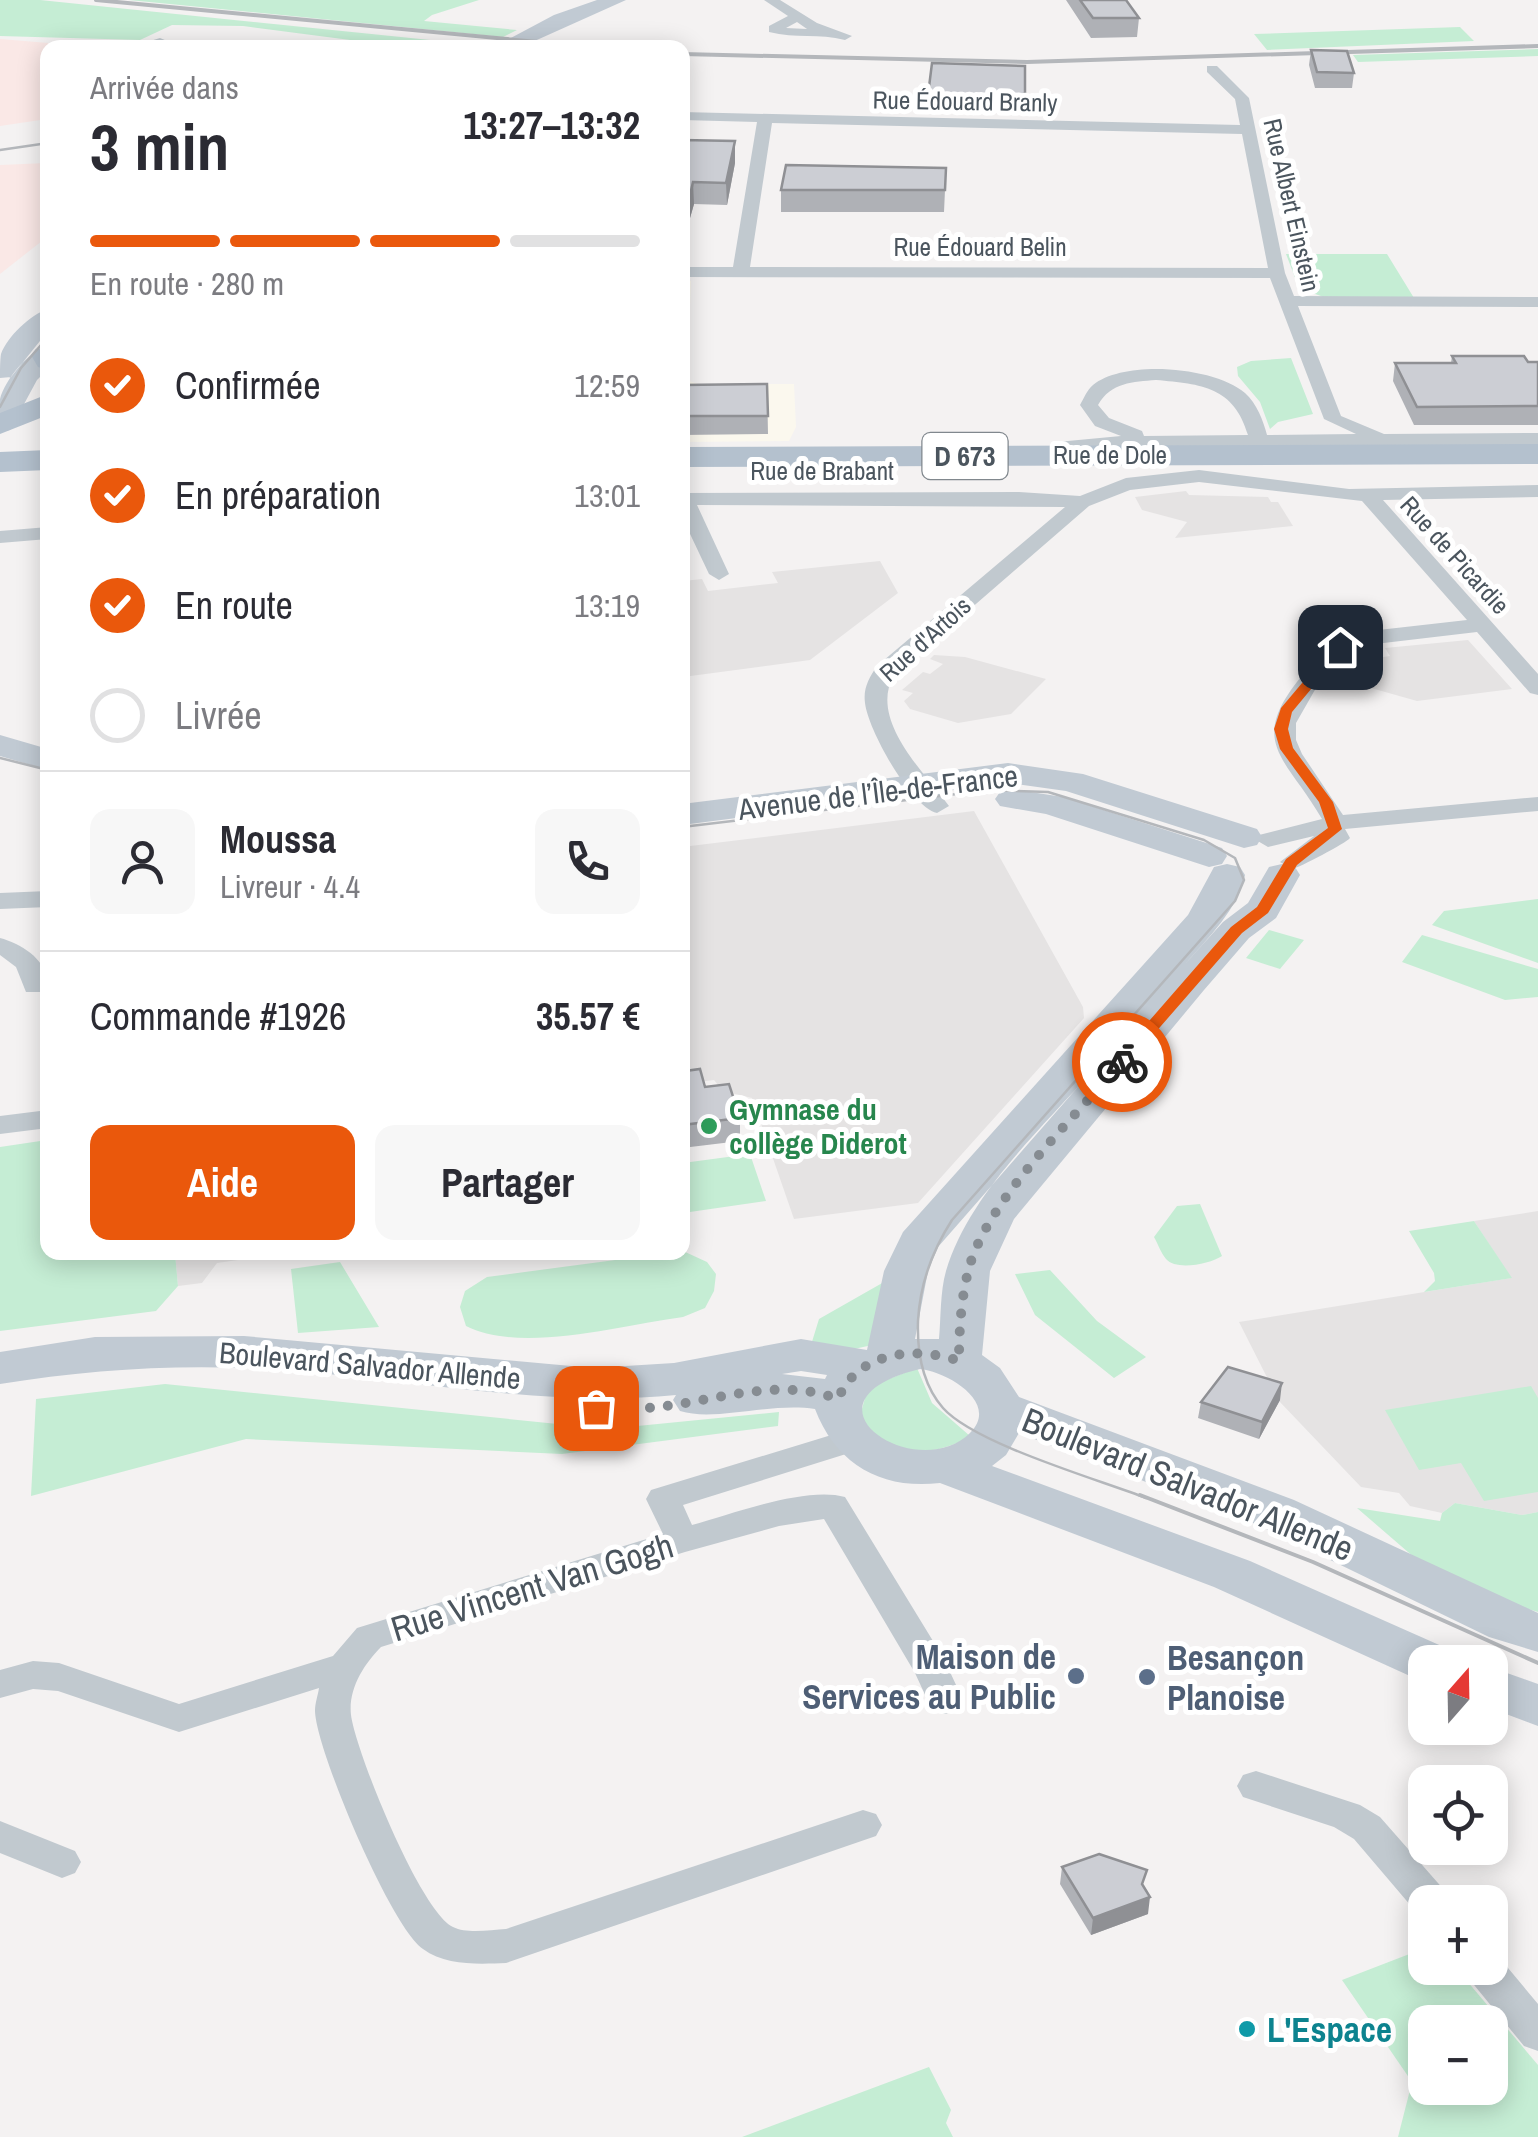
<!DOCTYPE html>
<html lang="fr">
<head>
<meta charset="utf-8">
<style>
	body { margin:0; font-family:"Archivo Narrow",sans-serif; background:#f7f7f7; color:#2b2b33; height:100vh; display:flex; flex-direction:column; font-size:38px; white-space:nowrap }
	* { box-sizing:border-box; margin:0 }
	p { font-size:32px; color:#7c7c81 }
	.icon { flex:none; width:55px; height:55px; fill:none; stroke:currentColor; stroke-width:2; stroke-linecap:round; stroke-linejoin:round }
	.map { position:relative; flex:1; overflow:hidden }
	.details { position:absolute; left:40px; top:40px; width:650px; height:1220px; display:flex; flex-direction:column; background:#fff; border-radius:20px; box-shadow:0 5px 25px #0003 }
	.details>* { flex:none }
	.needle { width:65px; rotate:20deg }
	.buttons { position:absolute; left:1408px; top:1645px; display:grid; gap:20px }
	.buttons a { display:grid; place-items:center; width:100px; height:100px; border-radius:20px; background:#fff; box-shadow:0 5px 25px #0003; font-size:50px }
	.pin { position:absolute; display:grid; place-items:center; width:85px; height:85px; color:#fff; margin:-42px; border-radius:20px; box-shadow:0 5px 15px #0006 }
	.courier { position:absolute; display:grid; place-items:center; width:100px; height:100px; margin:-50px; border:8px solid #ea580c; border-radius:50%; background:#fff; color:#222; box-shadow:0 2px 12px #0007 }
	.overview em { font-style:normal; font-weight:800 }
	.overview div { display:flex; flex-direction:column-reverse }
	.overview { display:flex; align-items:center; justify-content:space-between; height:170px; padding:0 50px }
	h1 { font-size:65px; font-weight:800; line-height:75px }
	.bar { display:grid; grid-template-columns:repeat(4,1fr); gap:15px 10px; align-content:center; height:120px; padding:0 50px }
	.bar i { height:12px; border-radius:8px; background:#e1e1e2 }
	.bar .current { background:#ea580c }
	.bar p { grid-column:span 4 }
	.line { display:flex; align-items:center; gap:25px; padding:0 50px; border-top:2px solid #e1e1e2 }
	.line div { flex:1 }
	.round { display:grid; place-items:center; flex:none; width:105px; height:105px; border-radius:20px; background:#f7f7f7 }
	ol { padding:0 50px; list-style:none }
	li { display:flex; align-items:center; gap:30px; height:110px }
	li p { margin-inline-start:auto }
	li .icon { padding:10px; border-radius:50%; background:#ea580c; color:#fff; stroke-width:4 }
	li:last-child { color:#7c7c81 }
	li i { width:55px; height:55px; border:5px solid #e1e1e2; border-radius:50% }
	.action { display:flex; gap:20px; margin-top:auto; padding:20px 50px }
	.action a { flex:1; height:115px; border-radius:20px; background:#ea580c; color:#fff; font-size:40px; font-weight:800; line-height:115px; text-align:center }
	.action a+a { background:#f7f7f7; color:#2b2b33 }
	.map>svg:first-child { display:block }
	.commercial { fill:#fbf8ee }
	.education { fill:#e5e3e3 }
	.medical { fill:#fae8e6 }
	.green { fill:#c5edd4; fill-rule:evenodd }
	.lines { fill:none; stroke-linecap:round; stroke-linejoin:round }
	.street { fill:#c1c9cf; fill-rule:evenodd }
	.secondary { fill:#c1cad3; fill-rule:evenodd }
	.primary { fill:#b4c1ce; fill-rule:evenodd }
	.tram-far1 { stroke:#b4b7bb; stroke-width:2.5 }
	.tram { stroke:#b4b7bb; stroke-width:4 }
	.rail { stroke:#b4b7bb; stroke-width:4 }
	.wall { fill:#afb1b6 }
	.shaded-wall { fill:#8f9094 }
	.building { fill:#ccced4; stroke:#8f9094; stroke-width:2.5 }
	.route { fill:#ea580c }
	.done { stroke:#868c92; stroke-width:10; stroke-dasharray:0 18 }
	.leisure-dot { fill:#2e9e5b; stroke:#fff; stroke-width:4 }
	.service-dot { fill:#5c6f8a; stroke:#fff; stroke-width:4 }
	.culture-dot { fill:#0f9aa8; stroke:#fff; stroke-width:4 }
	.labels { text-anchor:middle; dominant-baseline:central; stroke-width:10; stroke-linejoin:round; paint-order:stroke }
	.far-street-label { font-size:25px; fill:#4b555e; stroke:#fff }
	.shield { fill:#fff; stroke:#81888e; stroke-width:2.5 }
	.shield-label { font-size:28px; font-weight:bold; fill:#4b555e }
	.street-label { font-size:30px; fill:#4b555e; stroke:#fff }
	.leisure-label { font-size:30px; font-weight:bold; fill:#27864d; stroke:#fff; text-anchor:start }
	.near-street-label { font-size:35px; fill:#4b555e; stroke:#fff }
	.near-service-label { font-size:35px; font-weight:bold; fill:#4e5e75; stroke:#fff; text-anchor:end }
	.near-culture-label { font-size:35px; font-weight:bold; fill:#0d838f; stroke:#fff; text-anchor:start }
</style>
</head>
<body>
<div class="map">
<svg width="1538" height="2137" viewBox="0 0 1538 2137">
	<rect width="100%" height="100%" fill="#f4f2f2"/>
	<path class="commercial" d="M 683,281 L 691,281 L 687,380 L 698,384 L 794,384 L 796,427 L 789,441 L 683,442 Z"/>
	<path class="education" d="M 1186,491 L 1189,495 L 1268,497 L 1271,502 L 1278,502 L 1293,526 L 1175,538 L 1187,522 L 1142,510 L 1135,497 Z
		M 880,561 L 898,593 L 810,660 L 683,677 L 683,581 L 702,579 L 708,591 L 778,583 L 772,572 Z
		M 1468,640 L 1512,689 L 1417,701 L 1339,679 L 1345,672 L 1361,670 L 1359,666 L 1364,660 L 1390,656 L 1385,648 Z
		M 934,655 L 965,657 L 1046,679 L 1011,714 L 958,723 L 910,709 L 904,701 L 913,693 L 902,690 L 923,672 L 930,674 L 943,664 L 930,659 Z
		M 974,811 L 1083,1007 L 1084,1018 L 918,1203 L 794,1219 L 752,1098 L 723,1091 L 714,1080 L 683,1084 L 682,847 Z
		M 1538,1211 L 1538,1512 L 1522,1515 L 1455,1503 L 1442,1513 L 1410,1506 L 1399,1493 L 1361,1487 L 1279,1401 L 1239,1322 L 1511,1278 L 1474,1221 Z
		M 175,1253 L 287,1253 L 217,1263 L 202,1283 L 178,1286 Z"/>
	<path class="medical" d="M 0,39 L 97,47 L 48,48 L 47,119 L 0,126 Z
		M 47,163 L 47,237 L 0,274 L 0,165 Z"/>
	<path class="green" d="M 0,0 L 40,0 L 440,41 L 433,47 L 404,47 L 243,26 L 172,25 L 140,40 L 0,36 Z
		M 129,0 L 479,0 L 432,15 L 424,21 L 517,30 L 503,37 Z
		M 1460,27 L 1474,41 L 1267,50 L 1254,34 Z
		M 1538,49 L 1538,56 L 1358,62 L 1353,55 Z
		M 1286,254 L 1387,254 L 1414,298 L 1329,299 L 1299,288 Z
		M 1291,358 L 1313,414 L 1278,422 L 1270,429 L 1260,402 L 1238,376 L 1237,367 L 1251,361 Z
		M 1538,899 L 1538,963 L 1432,925 L 1444,911 Z
		M 1269,930 L 1304,940 L 1280,969 L 1246,958 Z
		M 1422,935 L 1538,969 L 1538,997 L 1505,1000 L 1402,962 Z
		M 47,1140 L 48,1252 L 175,1253 L 178,1286 L 156,1311 L 0,1331 L 0,1147 Z
		M 750,1154 L 766,1201 L 683,1213 L 683,1163 Z
		M 1200,1204 L 1222,1256 C 1210,1264 1176,1271 1166,1259 C 1161,1253 1158,1244 1154,1237 L 1177,1206 Z
		M 1474,1221 L 1512,1278 L 1424,1292 L 1435,1281 L 1434,1273 L 1409,1231 Z
		M 683,1251 L 707,1262 L 716,1274 L 714,1291 L 705,1308 L 683,1317 C 622,1325 521,1354 466,1326 L 460,1307 L 465,1291 L 487,1277 Z
		M 340,1262 L 379,1327 L 298,1333 L 291,1269 Z
		M 1050,1270 L 1097,1321 L 1146,1357 L 1114,1378 L 1035,1315 L 1015,1274 Z
		M 891,1278 L 877,1344 L 854,1349 L 811,1345 L 819,1319 Z
		M 917,1368 L 932,1403 L 970,1436 C 948,1451 903,1460 880,1440 C 873,1433 866,1424 860,1416 L 868,1387 Z
		M 165,1384 L 607,1429 L 779,1412 L 778,1426 L 562,1454 L 246,1439 L 31,1496 L 36,1399 Z
		M 1531,1386 L 1538,1398 L 1538,1492 L 1484,1501 L 1461,1463 L 1419,1470 L 1385,1410 Z
		M 1455,1503 L 1522,1515 L 1538,1512 L 1538,1612 L 1501,1601 L 1423,1565 L 1357,1508 L 1440,1521 L 1442,1513 Z
		M 1425,1948 L 1425,1968 L 1456,1968 L 1538,2065 L 1538,2137 L 1398,2137 L 1412,2082 L 1342,1980 ZM 1425,2022 L 1490,2022 L 1490,2088 L 1425,2088 Z
		M 929,2067 L 951,2110 L 946,2123 L 953,2137 L 742,2137 Z"/>
	<g class="lines">
		<path class="street" d="M 764,0 L 780,0 L 817,23 L 852,36 L 845,40 C 819,33 796,39 769,32 L 769,26 L 788,16 ZM 797,22 L 807,29 L 786,28 Z
			M 160,38 L 184,48 L 135,48 L 137,45 Z
			M 1207,66 L 1217,66 L 1249,98 L 1285,273 L 1294,296 L 1538,297 L 1538,307 L 1298,306 L 1341,416 L 1384,434 L 1538,433 L 1538,445 L 1271,447 L 1274,458 L 1264,464 L 1257,462 L 1251,447 L 1096,448 L 1050,452 L 1050,444 L 1057,442 L 1121,436 L 1095,426 L 1080,405 C 1084,398 1087,390 1093,385 C 1125,359 1215,367 1245,393 C 1257,404 1263,420 1267,435 L 1356,434 L 1324,419 L 1270,278 L 682,277 L 682,267 L 733,267 L 757,122 L 682,120 L 682,112 L 1240,125 L 1235,99 L 1207,72 ZM 772,123 L 1242,134 L 1268,268 L 750,267 ZM 1156,380 C 1202,384 1234,387 1248,435 L 1144,436 L 1142,431 L 1109,418 L 1098,405 C 1111,382 1133,382 1156,380 Z
			M 1199,470 L 1349,489 L 1538,485 L 1538,497 L 1383,500 L 1538,674 L 1538,695 L 1530,693 L 1477,632 L 1358,646 L 1316,688 L 1296,723 L 1296,740 L 1302,754 L 1343,815 L 1538,797 L 1538,811 L 1345,829 L 1350,838 C 1346,843 1299,868 1292,869 L 1280,862 L 1314,836 L 1268,847 L 1256,840 L 1259,835 L 1322,819 C 1285,755 1245,743 1305,672 C 1318,657 1332,639 1352,633 L 1467,620 L 1362,501 L 1199,482 L 1130,490 L 1089,506 L 894,675 C 868,720 925,773 949,806 L 937,813 C 911,807 868,730 865,703 C 863,688 869,678 877,666 L 1065,507 L 697,505 L 729,574 L 719,580 L 709,574 L 682,517 L 682,493 L 1019,492 L 1080,496 L 1126,478 Z
			M 48,527 L 48,539 L 0,543 L 0,531 Z
			M 48,891 L 48,907 L 0,909 L 0,893 Z
			M 0,938 C 23,944 55,964 44,992 L 26,992 L 16,967 L 0,955 Z
			M 48,1110 L 48,1128 L 0,1134 L 0,1116 Z
			M 851,1429 L 862,1433 L 867,1441 L 862,1449 L 683,1505 L 692,1525 C 732,1514 806,1486 845,1497 L 944,1659 L 963,1700 L 958,1710 L 945,1714 L 932,1710 L 915,1673 L 824,1519 L 779,1526 L 685,1552 L 381,1647 C 364,1664 348,1689 351,1715 C 356,1752 420,1911 453,1927 C 467,1934 490,1930 506,1929 L 863,1810 L 876,1814 L 882,1825 L 876,1836 L 506,1963 C 479,1964 446,1966 423,1949 C 391,1927 316,1750 315,1711 C 315,1703 318,1695 319,1688 L 179,1732 L 58,1691 L 33,1689 L 0,1698 L 0,1670 L 33,1661 L 59,1663 L 179,1704 L 333,1656 L 357,1628 L 663,1534 L 646,1499 L 651,1490 Z
			M 1256,1771 L 1360,1805 L 1380,1817 L 1445,1891 L 1450,1902 L 1425,1902 L 1425,1916 L 1417,1913 L 1354,1839 L 1334,1827 L 1243,1797 L 1237,1786 L 1243,1775 Z
			M 0,1821 L 75,1851 L 81,1862 L 75,1873 L 62,1878 L 0,1853 Z
			M 1490,1953 L 1498,1956 L 1538,2004 L 1538,2051 L 1524,2046 L 1470,1980 L 1465,1968 L 1490,1968 Z"/>
		<path class="secondary" d="M 597,0 L 626,0 L 519,48 L 492,48 L 554,15 Z
			M 48,309 L 48,331 L 11,377 L 0,378 C 0,371 0,360 1,354 C 7,337 31,314 48,309 Z
			M 48,346 L 48,369 L 37,380 L 10,430 L 0,432 C 0,422 0,409 0,399 C 5,380 28,351 48,346 Z
			M 0,735 L 48,749 L 48,770 L 0,756 Z
			M 1008,763 L 1083,774 L 1257,829 L 1262,837 L 1257,845 L 1244,848 L 1066,791 L 1008,783 L 682,825 L 682,804 Z
			M 1012,789 L 1063,797 L 1222,848 L 1227,856 L 1222,864 L 1209,867 L 1046,814 L 1000,806 L 995,799 L 1000,792 Z
			M 1227,864 L 1240,867 L 1245,875 C 1238,909 1208,938 1186,963 L 1223,922 L 1248,903 L 1269,867 L 1282,864 L 1295,867 L 1300,875 L 1276,918 L 1249,938 L 1204,990 L 1014,1219 L 990,1271 L 982,1355 L 1000,1368 L 1019,1397 L 1294,1500 L 1538,1613 L 1538,1652 L 1489,1637 L 1260,1526 L 1019,1433 L 1006,1455 L 992,1466 L 1250,1561 L 1446,1648 L 1454,1662 L 1425,1662 L 1425,1681 L 1410,1676 L 1214,1587 L 940,1483 C 881,1490 836,1464 815,1409 C 770,1402 715,1422 680,1411 L 673,1400 L 676,1395 C 531,1409 387,1373 243,1368 C 161,1365 81,1371 0,1384 L 0,1352 L 95,1337 L 244,1336 L 593,1368 L 674,1363 L 801,1339 L 867,1350 L 884,1271 L 903,1232 L 1188,915 L 1214,867 ZM 1091,1072 C 1040,1131 969,1194 946,1271 C 940,1292 941,1318 939,1339 L 915,1339 L 928,1271 L 938,1247 ZM 920,1369 C 945,1371 1001,1402 970,1433 C 916,1486 788,1401 920,1369 ZM 801,1371 L 827,1375 L 825,1379 L 782,1374 Z
			M 1490,1667 L 1538,1684 L 1538,1726 L 1490,1708 Z"/>
		<path class="primary" d="M 48,347 L 48,370 L 38,367 L 31,355 L 36,349 Z
			M 48,394 L 48,415 L 0,434 L 0,413 Z
			M 1538,444 L 1538,464 L 682,467 L 682,447 Z
			M 48,450 L 48,470 L 0,472 L 0,452 Z"/>
		<path class="tram-far1" d="M 0,150 L 48,143
			M 0,407 L 21,368 L 48,337
			M 0,758 L 48,770
			M 682,827 L 990,790 L 1048,792 L 1204,840 L 1235,858 L 1244,880 L 1235,901 L 952,1220 C 932,1251 920,1283 918,1321 C 917,1351 922,1384 943,1408 C 975,1444 1097,1479 1146,1498"/>
		<path class="tram" d="M 1140,1495 L 1313,1562 L 1538,1663"/>
		<path class="rail" d="M 96,0 L 601,48
			M 682,54 L 1027,62 L 1538,46"/>
	</g>
	<path class="wall" d="M 1066,0 L 1126,0 L 1139,18 L 1137,37 L 1091,38 Z
		M 1311,50 L 1354,73 L 1352,88 L 1315,88 L 1309,65 Z
		M 928,95 L 1025,98 L 1024,114 L 928,111 Z
		M 682,140 L 735,163 L 727,205 L 694,204 L 690,218 L 682,217 Z
		M 946,168 L 944,212 L 781,212 L 781,190 Z
		M 1452,356 L 1538,362 L 1538,425 L 1414,425 L 1393,381 L 1395,363 L 1451,363 Z
		M 767,384 L 768,434 L 682,435 L 682,385 Z
		M 682,1067 L 740,1118 L 740,1141 L 682,1148 Z
		M 1280,1400 L 1259,1439 L 1198,1418 L 1201,1402 Z
		M 1062,1867 L 1144,1888 L 1148,1914 L 1091,1935 L 1060,1884 Z"/>
	<path class="shaded-wall" d="M 735,141 L 735,163 L 727,205 L 726,183 Z
		M 693,182 L 694,204 L 690,218 L 690,195 Z
		M 1282,1383 L 1280,1400 L 1259,1439 L 1262,1422 Z
		M 1150,1897 L 1148,1914 L 1091,1935 L 1093,1918 Z"/>
	<path class="building" d="M 1080,0 L 1126,0 L 1139,18 L 1093,18 Z
		M 1311,50 L 1347,51 L 1354,73 L 1317,72 Z
		M 932,63 L 1025,66 L 1025,98 L 928,95 Z
		M 682,140 L 735,141 L 726,183 L 693,182 L 690,195 L 682,195 Z
		M 786,165 L 946,168 L 945,190 L 781,190 Z
		M 1452,356 L 1524,356 L 1528,362 L 1538,362 L 1538,406 L 1417,407 L 1395,363 L 1456,363 Z
		M 767,384 L 768,416 L 682,416 L 682,385 Z
		M 682,1067 L 684,1067 L 685,1071 L 700,1069 L 705,1087 L 729,1084 L 740,1118 L 682,1125 Z
		M 1228,1367 L 1282,1383 L 1262,1422 L 1201,1402 Z
		M 1099,1854 L 1147,1870 L 1142,1884 L 1150,1897 L 1093,1918 L 1062,1867 Z"/>
	<path class="route" d="M 1335,644 L 1346,647 L 1292,712 L 1288,729 L 1293,748 L 1333,802 L 1342,829 L 1297,865 L 1268,913 L 1242,933 L 1127,1065 L 1116,1065 L 1116,1059 L 1231,927 L 1257,907 L 1286,859 L 1328,828 L 1319,802 L 1280,749 L 1274,729 L 1281,708 Z"/>
	<g class="lines">
		<path class="done" d="M 596,1408 C 617,1408 638,1409 659,1407 C 717,1400 780,1377 838,1399 C 858,1351 916,1346 959,1361 C 959,1331 961,1298 969,1268 C 988,1199 1075,1117 1122,1062"/>
	</g>
	<circle class="leisure-dot" cx="709" cy="1126" r="10"/>
	<g class="service-dot">
		<circle cx="1076" cy="1676" r="10"/>
		<circle cx="1147" cy="1677" r="10"/>
	</g>
	<circle class="culture-dot" cx="1247" cy="2029" r="10"/>
	<g class="labels">
		<g class="far-street-label">
			<text transform="translate(965 101) rotate(1)">Rue Édouard Branly</text>
			<text transform="translate(1292 205) rotate(77)">Rue Albert Einstein</text>
			<text x="980" y="247">Rue Édouard Belin</text>
			<text x="1110" y="455">Rue de Dole</text>
			<text x="822" y="471">Rue de Brabant</text>
			<text transform="translate(1455 555) rotate(48)">Rue de Picardie</text>
			<text transform="translate(925 639) rotate(-42)">Rue d'Artois</text>
		</g>
		<rect class="shield" x="922.5" y="433" width="85" height="46" rx="8"/>
		<g class="shield-label">
			<text x="965" y="456">D 673</text>
		</g>
		<g class="street-label">
			<text transform="translate(878 792) rotate(-7)">Avenue de l’Île-de-France</text>
			<text transform="translate(370 1365) rotate(5)">Boulevard Salvador Allende</text>
		</g>
		<g class="leisure-label">
			<text x="729" y="1109">Gymnase du<tspan x="729" dy="34">collège Diderot</tspan></text>
		</g>
		<g class="near-street-label">
			<text transform="translate(1188 1484) rotate(22)">Boulevard Salvador Allende</text>
			<text transform="translate(532 1587) rotate(-17)">Rue Vincent Van Gogh</text>
		</g>
		<g class="near-service-label">
			<text x="1056" y="1656">Maison de<tspan x="1056" dy="40">Services au Public</tspan></text>
			<text x="1167" y="1657" text-anchor="start">Besançon<tspan x="1167" dy="40">Planoise</tspan></text>
		</g>
		<g class="near-culture-label">
			<text x="1267" y="2029">L'Espace</text>
		</g>
	</g>
</svg>
<div class="buttons">
<a><svg class="needle" viewBox="-14 -14 28 28"><path d="M0-13l5 13h-10z" fill="#e53935"/><path d="M0 13l5-13h-10z" fill="#7c7c81"/></svg></a>
<a><svg class="icon" aria-label="locate" viewBox="0 0 24 24"><circle cx="12" cy="12" r="6"/><path d="M12 2v4M12 18v4M2 12h4M18 12h4"/></svg></a>
<a>+</a>
<a>−</a>
</div>
<div class="pin" style="left:596px;top:1408px;background:#ea580c"><svg class="icon" aria-label="bag" viewBox="0 0 24 24"><path d="M5 8h14l-1 12H6zM9 8a3 3 0 0 1 6 0"/></svg></div>
<div class="pin" style="left:1340px;top:647px;background:#1f2937"><svg class="icon" aria-label="home" viewBox="0 0 24 24"><path d="M3 11l9-7 9 7M6 9v11h12V9"/></svg></div>
<div class="courier" style="left:1122px;top:1062px"><svg class="icon" aria-label="bike" viewBox="0 0 24 24"><circle cx="6" cy="16" r="4"/><circle cx="18" cy="16" r="4"/><path d="M6 16l4-8h5l3 8M10 8l3 8H6M13 5h3"/></svg></div>
<section class="details">
<div class="overview"><div><h1>3 min</h1><p>Arrivée dans</p></div><em>13:27–13:32</em></div>
<div class="bar"><i class="current"></i><i class="current"></i><i class="current"></i><i></i><p>En route · 280 m</p></div>
<ol>
<li><svg class="icon" aria-label="check" viewBox="0 0 24 24"><path d="M5 12l5 5 9-10"/></svg>Confirmée<p>12:59</p></li>
<li><svg class="icon" aria-label="check" viewBox="0 0 24 24"><path d="M5 12l5 5 9-10"/></svg>En préparation<p>13:01</p></li>
<li><svg class="icon" aria-label="check" viewBox="0 0 24 24"><path d="M5 12l5 5 9-10"/></svg>En route<p>13:19</p></li>
<li><i></i>Livrée</li>
</ol>
<div class="line" style="height:180px"><a class="round"><svg class="icon" aria-label="person" viewBox="0 0 24 24"><circle cx="12" cy="8" r="4"/><path d="M4 21q1-7 8-7t8 7"/></svg></a><div><b>Moussa</b><p>Livreur · 4.4</p></div><a class="round"><svg class="icon" aria-label="phone" viewBox="0 0 24 24"><path d="M5 4h4l2 5-3 2q2 4 5 5l2-3 5 2v4C11 20 4 13 5 4z"/></svg></a></div>
<div class="line" style="height:130px"><div>Commande #1926</div><b>35.57 €</b></div>
<div class="action"><a>Aide</a><a>Partager</a></div>
</section>
</div>
</body>
</html>
